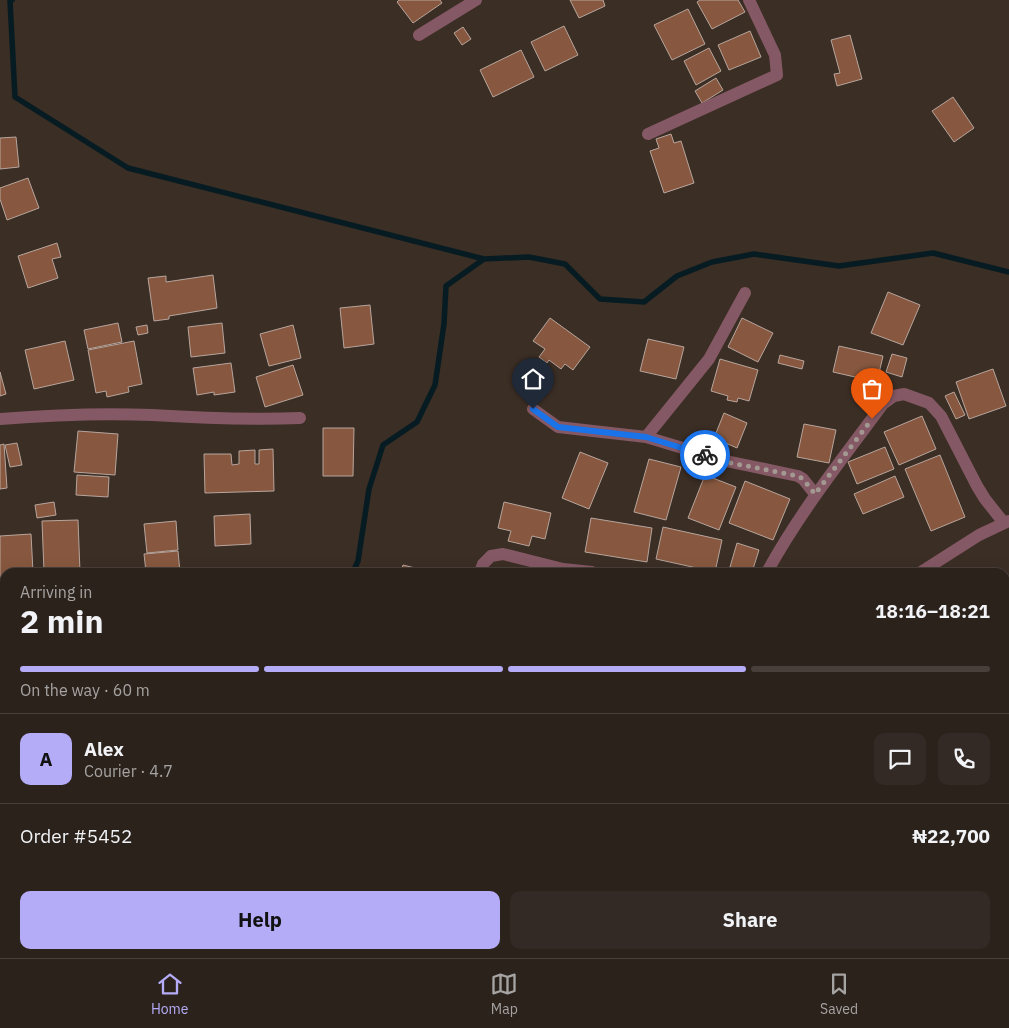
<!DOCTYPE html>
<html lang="en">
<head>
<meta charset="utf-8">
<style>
	body { margin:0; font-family:"IBM Plex Sans",sans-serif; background:#342a25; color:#f1f3f6; height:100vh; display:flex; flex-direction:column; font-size:19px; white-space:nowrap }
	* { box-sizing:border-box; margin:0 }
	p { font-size:16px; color:#a6a4a3 }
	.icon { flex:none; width:28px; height:28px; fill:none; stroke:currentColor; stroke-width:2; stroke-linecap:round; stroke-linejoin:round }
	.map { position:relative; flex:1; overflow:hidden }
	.sheet { position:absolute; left:0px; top:568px; width:1010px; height:391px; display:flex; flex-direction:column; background:#2c221c; border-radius:15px 15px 0 0; box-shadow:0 5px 20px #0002,0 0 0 1px #483f3b }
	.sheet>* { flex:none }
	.pin { position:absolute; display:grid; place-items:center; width:42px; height:42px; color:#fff; margin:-51px -21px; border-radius:50% 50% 50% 0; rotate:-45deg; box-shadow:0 0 5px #0007 }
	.pin .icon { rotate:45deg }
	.courier { position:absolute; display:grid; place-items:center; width:50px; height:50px; margin:-25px; border:4px solid #1a73e8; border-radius:50%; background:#fff; color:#222; box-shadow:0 1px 6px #0007 }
	.summary em { font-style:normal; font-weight:700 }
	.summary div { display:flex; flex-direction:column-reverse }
	.summary { display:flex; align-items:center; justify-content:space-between; height:85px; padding:0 20px }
	h1 { font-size:32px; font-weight:700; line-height:38px }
	.bar { display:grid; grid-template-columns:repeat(4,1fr); gap:8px 5px; align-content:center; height:60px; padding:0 20px }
	.bar i { height:6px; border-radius:4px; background:#483f3b }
	.bar .current { background:#b5acf8 }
	.bar p { grid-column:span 4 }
	.line { display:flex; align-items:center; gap:12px; padding:0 20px; border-top:1px solid #483f3b }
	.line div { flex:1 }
	.round { display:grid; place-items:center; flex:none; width:52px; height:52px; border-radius:10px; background:#342a25 }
	.button { display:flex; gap:10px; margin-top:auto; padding:10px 20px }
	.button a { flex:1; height:58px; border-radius:10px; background:#b5acf8; color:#111; font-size:20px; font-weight:700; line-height:58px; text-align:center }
	.button a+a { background:#342a25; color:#f1f3f6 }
	.menu { display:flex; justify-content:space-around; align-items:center; height:70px; border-top:1px solid #483f3b; background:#2c221c; font-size:14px; color:#a6a4a3 }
	.menu a { display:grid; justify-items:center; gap:2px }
	.menu .current { color:#b5acf8 }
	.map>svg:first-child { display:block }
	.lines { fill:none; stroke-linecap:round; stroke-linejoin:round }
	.stream { stroke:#071c22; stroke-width:5.5 }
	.building { fill:#87583f; stroke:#b7a59d }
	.minor { stroke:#845864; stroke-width:12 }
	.done { stroke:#a39992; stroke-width:5; stroke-dasharray:0 9 }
	.route { stroke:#1a73e8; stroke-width:6 }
</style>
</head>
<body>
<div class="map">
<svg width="1009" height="958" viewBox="0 0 1009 958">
	<rect width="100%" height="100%" fill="#3b2e25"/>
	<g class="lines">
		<path class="stream" d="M 12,0 L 10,1 L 15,97 L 128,168 L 484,259
			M 353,572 L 358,561 L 369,489 L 383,445 L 417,422 L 435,385 L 444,324 L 446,286 L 484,259 L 529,257 L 565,264 L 600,299 L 644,302 L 677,276 L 712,262 L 754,254 L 839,266 L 933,253 L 1009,272
			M 340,954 L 342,958"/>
	</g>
	<path class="building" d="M 399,0 L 440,0 L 442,3 L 413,23 L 397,2 Z
		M 570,0 L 603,0 L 605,6 L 579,18 Z
		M 700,0 L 738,0 L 745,12 L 712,29 L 697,2 Z
		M 688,9 L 705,44 L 672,60 L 654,25 Z
		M 564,26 L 578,55 L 545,71 L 531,42 Z
		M 463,27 L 471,39 L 462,45 L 454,33 Z
		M 750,31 L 761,57 L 729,70 L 718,45 Z
		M 850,35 L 862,79 L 837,86 L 834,74 L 840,73 L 831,40 Z
		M 709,48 L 721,71 L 696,85 L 684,61 Z
		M 521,50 L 534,77 L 493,97 L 480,70 Z
		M 716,78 L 723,90 L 702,103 L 695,91 Z
		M 953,97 L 974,128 L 954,142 L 932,111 Z
		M 671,134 L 674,143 L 681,141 L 694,183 L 664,193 L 650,151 L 659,148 L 656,139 Z
		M 16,137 L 19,167 L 0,169 L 0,138 Z
		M 28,178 L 39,208 L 7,220 L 0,199 L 0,188 Z
		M 57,243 L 61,257 L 52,259 L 58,278 L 28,288 L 18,256 Z
		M 213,275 L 217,308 L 169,316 L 169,319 L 154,321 L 148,278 L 166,276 L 166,282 Z
		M 888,292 L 920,305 L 903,345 L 871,333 Z
		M 370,305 L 374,344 L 344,348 L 340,308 Z
		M 550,318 L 590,347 L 573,370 L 565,364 L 561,369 L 549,360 L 547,363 L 539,357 L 545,349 L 533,341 Z
		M 742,318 L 773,333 L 758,362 L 728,347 Z
		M 118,323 L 122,342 L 88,349 L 84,330 Z
		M 222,323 L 225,353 L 191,357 L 188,327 Z
		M 147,325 L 148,333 L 138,335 L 136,327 Z
		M 293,325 L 301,358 L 269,366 L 260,334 Z
		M 648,339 L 684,347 L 676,379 L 640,371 Z
		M 65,341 L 74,380 L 34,389 L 25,350 Z
		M 134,341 L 142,384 L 128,387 L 129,392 L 107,397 L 106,391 L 96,393 L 88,350 Z
		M 839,346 L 883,356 L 877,382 L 833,372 Z
		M 892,354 L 907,358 L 902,377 L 886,372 Z
		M 780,355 L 804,361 L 802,369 L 778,363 Z
		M 720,359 L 758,370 L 749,401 L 738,398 L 737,402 L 727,400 L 728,396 L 711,391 Z
		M 231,363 L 235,392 L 214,395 L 214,392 L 197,395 L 193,368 Z
		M 293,365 L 303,395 L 265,407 L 256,377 Z
		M 993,369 L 1006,406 L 969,419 L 956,382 Z
		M 0,372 L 6,394 L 0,396 Z
		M 954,392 L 965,415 L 956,419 L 945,396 Z
		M 724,413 L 747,423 L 737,448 L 714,438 Z
		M 922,416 L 936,449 L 899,465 L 884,432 Z
		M 804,424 L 836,430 L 829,463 L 797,457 Z
		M 323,428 L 354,428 L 353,476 L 323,476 Z
		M 78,431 L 118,434 L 115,475 L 74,472 Z
		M 17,443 L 22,465 L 10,467 L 5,445 Z
		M 4,444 L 7,488 L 0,489 L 0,445 Z
		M 885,447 L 894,469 L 857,484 L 848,462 Z
		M 273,449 L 274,491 L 205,493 L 204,454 L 231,454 L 232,465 L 239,464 L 239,451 L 255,450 L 255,464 L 259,464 L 259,450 Z
		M 580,452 L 608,463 L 589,509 L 562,498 Z
		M 940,455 L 965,517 L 931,531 L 905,469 Z
		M 649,459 L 681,467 L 666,520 L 634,512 Z
		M 77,475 L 109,477 L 108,497 L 76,495 Z
		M 705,475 L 736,487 L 719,530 L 688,518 Z
		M 895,476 L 904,497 L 863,514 L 854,494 Z
		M 745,481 L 790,499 L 773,540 L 729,523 Z
		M 54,502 L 56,515 L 37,518 L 35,505 Z
		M 504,502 L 551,513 L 545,539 L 532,536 L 529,546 L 508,541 L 511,531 L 498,528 Z
		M 250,514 L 251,544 L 215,546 L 214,516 Z
		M 591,518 L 652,528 L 647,562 L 585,552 Z
		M 78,520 L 80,572 L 44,572 L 42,521 Z
		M 176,521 L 178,550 L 147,553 L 144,524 Z
		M 663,527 L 722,540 L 715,572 L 656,559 Z
		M 31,534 L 33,572 L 5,572 L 5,577 L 0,577 L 0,536 Z
		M 737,543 L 759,550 L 752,572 L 730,567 Z
		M 178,551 L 180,572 L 146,572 L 144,554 Z
		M 403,565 L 423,570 L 423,572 L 401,572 Z
		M 1009,638 L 1009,661 L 1005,663 L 1005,640 Z
		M 0,738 L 5,739 L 5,774 L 0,774 Z
		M 0,785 L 5,785 L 4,824 L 0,824 Z
		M 0,835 L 5,835 L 5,871 L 0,871 Z
		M 3,899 L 5,900 L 5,932 L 0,930 L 0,908 Z
		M 1009,912 L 1009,935 L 1005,937 L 1005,914 Z
		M 1009,941 L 1009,958 L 986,958 L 984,954 L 1005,954 L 1005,943 Z
		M 149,954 L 179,954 L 178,958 L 149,958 Z
		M 184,954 L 194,954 L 217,958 L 183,958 Z
		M 748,954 L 777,954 L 776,958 L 763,958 Z
		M 894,954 L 924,954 L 927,958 L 890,958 Z"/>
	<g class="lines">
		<path class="minor" d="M 419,35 L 476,0
			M 648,134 L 777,75 L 775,55 L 749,0
			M 533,409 L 558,427 L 646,437 L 726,461 L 798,476 L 803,479 L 815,494
			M 0,419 C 50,415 102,413 152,415 C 202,418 250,420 300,418
			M 646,437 L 709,359 L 745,293
			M 480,572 L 483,564 L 491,556 L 503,554 L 563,569 L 592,572
			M 767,572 C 800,512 842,459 883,404 L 894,396 L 904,394 L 929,403 L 941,416 L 977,486 L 985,499 L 1004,523
			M 921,572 L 979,535 L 1009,521
			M 0,601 L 5,601
			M 1005,753 L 1009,750
			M 0,885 L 5,885
			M 714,954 L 728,958
			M 951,954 L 953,958
			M 675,958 L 676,954"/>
	</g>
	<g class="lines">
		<path class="done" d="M 705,455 L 726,462 L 798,476 L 803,479 L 815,494 L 872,419"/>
		<path class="route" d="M 533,409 L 558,427 L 646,437 L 705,455"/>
	</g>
</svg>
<div class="pin" style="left:872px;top:419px;background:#ea580c"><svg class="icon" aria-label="bag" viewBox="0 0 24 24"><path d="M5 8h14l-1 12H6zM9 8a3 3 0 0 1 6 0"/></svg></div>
<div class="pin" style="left:533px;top:409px;background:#1f2937"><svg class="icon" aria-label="home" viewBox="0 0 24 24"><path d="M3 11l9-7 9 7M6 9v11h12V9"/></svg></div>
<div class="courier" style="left:705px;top:455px"><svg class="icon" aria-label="bike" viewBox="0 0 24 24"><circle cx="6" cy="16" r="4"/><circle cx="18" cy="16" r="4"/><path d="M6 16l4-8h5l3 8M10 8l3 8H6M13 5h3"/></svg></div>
<section class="sheet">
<div class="summary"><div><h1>2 min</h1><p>Arriving in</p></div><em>18:16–18:21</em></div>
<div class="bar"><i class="current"></i><i class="current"></i><i class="current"></i><i></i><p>On the way · 60 m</p></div>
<div class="line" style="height:90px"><b class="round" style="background:#b5acf8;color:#111">A</b><div><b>Alex</b><p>Courier · 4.7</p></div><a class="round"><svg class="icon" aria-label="chat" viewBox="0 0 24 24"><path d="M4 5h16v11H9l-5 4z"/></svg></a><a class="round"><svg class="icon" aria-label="phone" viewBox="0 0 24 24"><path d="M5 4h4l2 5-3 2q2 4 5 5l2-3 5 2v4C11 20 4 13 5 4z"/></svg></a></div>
<div class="line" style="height:65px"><div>Order #5452</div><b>₦22,700</b></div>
<div class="button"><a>Help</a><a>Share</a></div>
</section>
</div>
<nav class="menu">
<a class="current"><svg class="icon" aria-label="home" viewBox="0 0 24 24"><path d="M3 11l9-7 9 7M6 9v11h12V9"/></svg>Home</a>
<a><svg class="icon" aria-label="map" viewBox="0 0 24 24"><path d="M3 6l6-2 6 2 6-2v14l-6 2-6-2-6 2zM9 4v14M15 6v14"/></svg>Map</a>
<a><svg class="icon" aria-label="saved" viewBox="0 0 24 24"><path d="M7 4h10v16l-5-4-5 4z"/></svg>Saved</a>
</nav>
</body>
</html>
